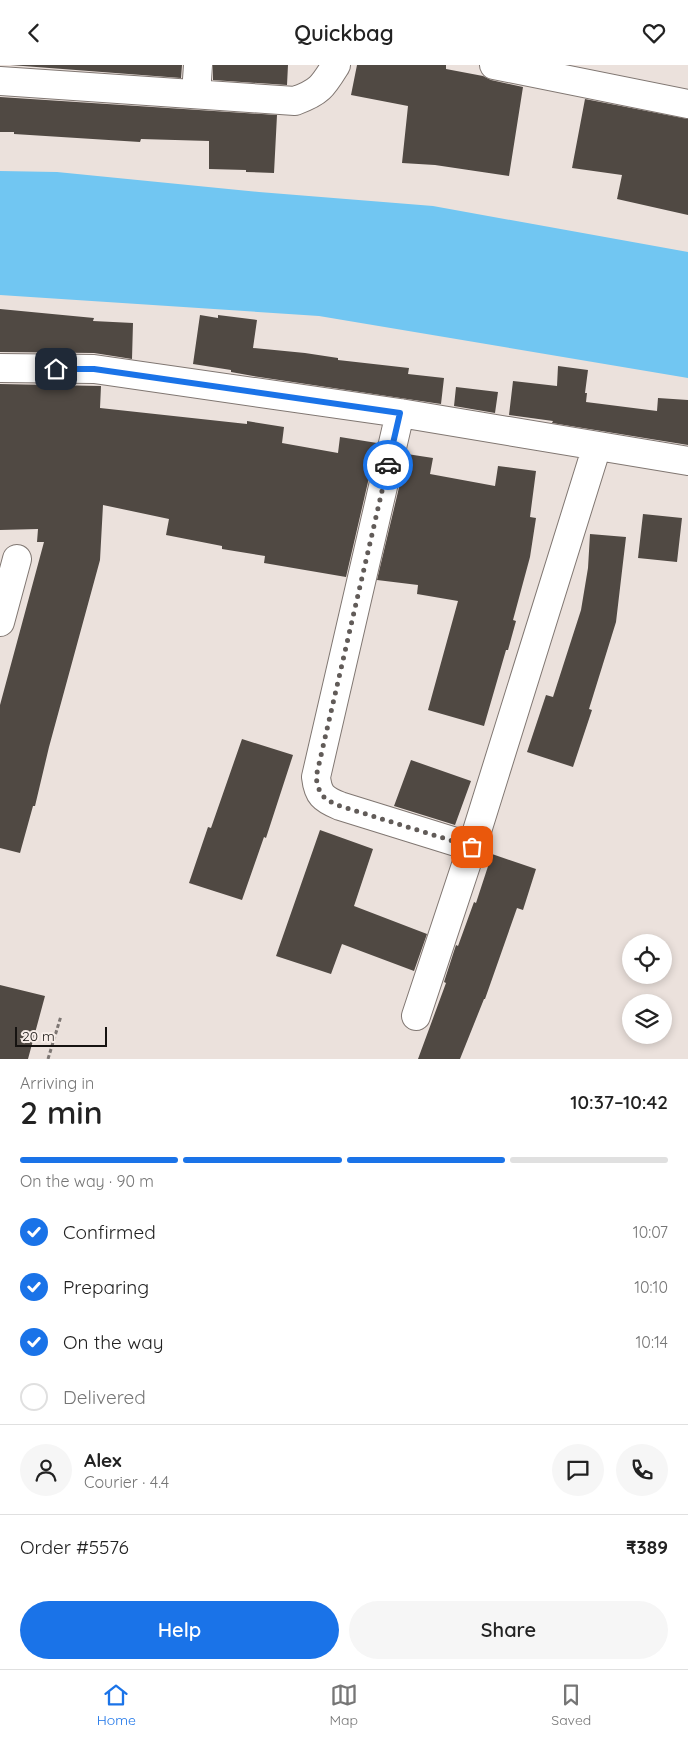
<!DOCTYPE html>
<html lang="en">
<head>
<meta charset="utf-8">
<style>
	body { margin:0; font-family:Quicksand,sans-serif; background:#f6f6f6; color:#222; height:100vh; display:flex; flex-direction:column; font-size:19px; white-space:nowrap }
	* { box-sizing:border-box; margin:0 }
	p { font-size:16px; color:#767676 }
	.icon { flex:none; width:28px; height:28px; fill:none; stroke:currentColor; stroke-width:2; stroke-linecap:round; stroke-linejoin:round }
	.map { position:relative; height:994px; overflow:hidden }
	.drawer { display:flex; flex-direction:column; background:#fff; flex:1 }
	.drawer>* { flex:none }
	.controls { position:absolute; left:622px; top:869px; display:grid; gap:10px }
	.controls a { display:grid; place-items:center; width:50px; height:50px; border-radius:50%; background:#fff; box-shadow:0 2px 8px #0003; font-size:25px }
	.scale { position:absolute; left:15px; bottom:12px; width:92px; box-sizing:border-box; padding-left:5px; border:2px solid #161311; border-top:0; font-size:14px; line-height:18px; white-space:nowrap; color:#161311; -webkit-text-stroke:4px #f8eee9; paint-order:stroke }
	.pin { position:absolute; display:grid; place-items:center; width:42px; height:42px; color:#fff; margin:-21px; border-radius:10px; box-shadow:0 2px 8px #0006 }
	.courier { position:absolute; display:grid; place-items:center; width:50px; height:50px; margin:-25px; border:4px solid #1a73e8; border-radius:50%; background:#fff; color:#222; box-shadow:0 1px 6px #0007 }
	.headline em { font-style:normal; font-weight:600 }
	.headline div { display:flex; flex-direction:column-reverse }
	.headline { display:flex; align-items:center; justify-content:space-between; height:85px; padding:0 20px }
	h1 { font-size:32px; font-weight:600; line-height:38px }
	.bar { display:grid; grid-template-columns:repeat(4,1fr); gap:8px 5px; align-content:center; height:60px; padding:0 20px }
	.bar i { height:6px; border-radius:4px; background:#e0e0e0 }
	.bar .on { background:#1a73e8 }
	.bar p { grid-column:span 4 }
	.line { display:flex; align-items:center; gap:12px; padding:0 20px; border-top:1px solid #e0e0e0 }
	.line div { flex:1 }
	.round { display:grid; place-items:center; flex:none; width:52px; height:52px; border-radius:26px; background:#f6f6f6 }
	ol { padding:0 20px; list-style:none }
	li { display:flex; align-items:center; gap:15px; height:55px }
	li p { margin-inline-start:auto }
	li .icon { padding:5px; border-radius:50%; background:#1a73e8; color:#fff; stroke-width:4 }
	li:last-child { color:#767676 }
	li i { width:28px; height:28px; border:2px solid #e0e0e0; border-radius:50% }
	.button { display:flex; gap:10px; margin-top:auto; padding:10px 20px }
	.button a { flex:1; height:58px; border-radius:30px; background:#1a73e8; color:#fff; font-size:20px; font-weight:600; line-height:58px; text-align:center }
	.button a+a { background:#f6f6f6; color:#222 }
	header { display:flex; justify-content:space-between; align-items:center; height:65px; padding:0 20px; background:#fff; font-size:22px; font-weight:600 }
	.tab-bar { display:flex; justify-content:space-around; align-items:center; height:70px; border-top:1px solid #e0e0e0; background:#fff; font-size:14px; color:#767676 }
	.tab-bar a { display:grid; justify-items:center; gap:2px }
	.tab-bar .on { color:#1a73e8 }
	.map>svg:first-child { display:block }
	.water { fill:#71c6f2 }
	.building { fill:#504943 }
	.lines { fill:none; stroke-linecap:round; stroke-linejoin:round }
	.minor-casing { stroke:#807772; stroke-width:30 }
	.path { stroke:#7d7673; stroke-width:3; stroke-dasharray:4 2.5; stroke-linecap:butt }
	.minor { stroke:#fff; stroke-width:28 }
	.done { stroke:#615b58; stroke-width:5; stroke-dasharray:0 9 }
	.route { stroke:#1a73e8; stroke-width:6 }
</style>
</head>
<body>
<header><svg class="icon" aria-label="back" viewBox="0 0 24 24"><path d="M15 5l-7 7 7 7"/></svg>Quickbag<svg class="icon" aria-label="heart" viewBox="0 0 24 24"><path d="M12 20l-8-8c-3-5 5-10 8-4 3-6 11-1 8 4z"/></svg></header>
<div class="map">
<svg width="688" height="994" viewBox="0 0 688 994">
	<rect width="100%" height="100%" fill="#ebe1dc"/>
	<path class="water" d="M 0,106 L 57,107 L 259,127 L 433,141 L 688,187 L 688,313 L 319,251 L 0,230 Z"/>
	<path class="building" d="M 10,0 L 182,0 L 181,13 Z
		M 213,0 L 288,0 L 287,20 L 213,15 Z
		M 357,0 L 446,0 L 446,4 L 483,11 L 491,15 L 523,22 L 509,111 L 435,100 L 402,98 L 408,41 L 351,30 Z
		M 0,32 L 277,50 L 274,108 L 246,107 L 246,105 L 209,104 L 209,76 L 141,74 L 140,77 L 14,69 L 14,67 L 0,67 Z
		M 585,34 L 688,54 L 688,150 L 617,134 L 622,110 L 572,103 Z
		M 0,244 L 94,253 L 93,256 L 133,258 L 132,294 L 94,288 L 0,287 Z
		M 200,250 L 218,253 L 218,250 L 257,255 L 253,283 L 305,288 L 338,293 L 338,295 L 409,303 L 408,309 L 444,313 L 441,339 L 253,311 L 231,307 L 231,305 L 193,299 Z
		M 558,301 L 588,305 L 585,328 L 587,328 L 586,337 L 657,346 L 658,333 L 688,335 L 688,380 L 552,358 L 553,356 L 509,350 L 513,316 L 557,321 Z
		M 0,319 L 101,321 L 100,343 L 247,359 L 247,356 L 284,362 L 282,378 L 338,388 L 340,372 L 377,378 L 346,512 L 264,498 L 265,491 L 222,484 L 222,481 L 166,470 L 169,454 L 103,440 L 100,495 L 49,682 L 35,741 L 33,741 L 20,788 L 0,783 L 0,640 L 44,477 L 37,477 L 38,464 L 0,465 Z
		M 456,322 L 498,327 L 495,348 L 454,341 Z
		M 407,389 L 433,393 L 430,409 L 495,421 L 498,401 L 536,406 L 530,452 L 536,453 L 530,492 L 513,555 L 516,556 L 508,585 L 506,585 L 484,661 L 428,645 L 458,536 L 417,529 L 418,520 L 377,515 Z
		M 643,449 L 682,453 L 677,497 L 638,493 Z
		M 590,469 L 626,472 L 616,557 L 589,644 L 592,645 L 573,702 L 527,687 L 546,630 L 553,632 L 581,545 L 588,503 Z
		M 242,674 L 293,690 L 266,773 L 264,772 L 242,835 L 189,818 L 208,762 L 211,763 Z
		M 411,695 L 471,716 L 455,760 L 394,741 Z
		M 320,765 L 373,784 L 354,841 L 427,869 L 414,906 L 342,879 L 331,909 L 276,891 Z
		M 492,789 L 536,804 L 523,845 L 517,843 L 485,934 L 484,934 L 460,994 L 418,994 L 446,918 L 444,917 L 456,880 L 458,881 L 474,837 L 476,838 Z
		M 0,920 L 45,931 L 28,994 L 0,994 Z"/>
	<g class="lines">
		<g class="minor-casing">
			<path id="minor" d="M 494,0 L 688,39
				M 0,16 L 295,36 C 320,27 323,21 336,0
				M 196,29 L 198,0
				M 0,303 L 94,304 L 400,348 L 688,396
				M 400,348 L 316,712 C 318,730 323,734 340,741 L 472,782
				M 0,557 L 17,494
				M 416,951 L 472,782 L 597,381"/>
		</g>
		<path class="path" d="M 48,994 L 61,951"/>
		<use href="#minor" class="minor"/>
	</g>
	<g class="lines">
		<path class="done" d="M 388,400 L 316,712 C 319,730 323,734 340,741 L 472,782"/>
		<path class="route" d="M 56,304 L 94,304 L 400,348 L 388,400"/>
	</g>
</svg>
<div class="controls">
<a><svg class="icon" aria-label="locate" viewBox="0 0 24 24"><circle cx="12" cy="12" r="6"/><path d="M12 2v4M12 18v4M2 12h4M18 12h4"/></svg></a>
<a><svg class="icon" aria-label="layers" viewBox="0 0 24 24"><path d="M12 4l9 5-9 5-9-5zM3 14l9 5 9-5"/></svg></a>
</div>
<div class="scale">20 m</div>
<div class="pin" style="left:472px;top:782px;background:#ea580c"><svg class="icon" aria-label="bag" viewBox="0 0 24 24"><path d="M5 8h14l-1 12H6zM9 8a3 3 0 0 1 6 0"/></svg></div>
<div class="pin" style="left:56px;top:304px;background:#1f2937"><svg class="icon" aria-label="home" viewBox="0 0 24 24"><path d="M3 11l9-7 9 7M6 9v11h12V9"/></svg></div>
<div class="courier" style="left:388px;top:400px"><svg class="icon" aria-label="car" viewBox="0 0 24 24"><path d="M5 17H2v-5l4-1 3-4h7l3 4 3 1v5h-3M9 17h6M6 11h13"/><circle cx="7" cy="17" r="2"/><circle cx="17" cy="17" r="2"/></svg></div>
</div>
<section class="drawer">
<div class="headline"><div><h1>2 min</h1><p>Arriving in</p></div><em>10:37–10:42</em></div>
<div class="bar"><i class="on"></i><i class="on"></i><i class="on"></i><i></i><p>On the way · 90 m</p></div>
<ol>
<li><svg class="icon" aria-label="check" viewBox="0 0 24 24"><path d="M5 12l5 5 9-10"/></svg>Confirmed<p>10:07</p></li>
<li><svg class="icon" aria-label="check" viewBox="0 0 24 24"><path d="M5 12l5 5 9-10"/></svg>Preparing<p>10:10</p></li>
<li><svg class="icon" aria-label="check" viewBox="0 0 24 24"><path d="M5 12l5 5 9-10"/></svg>On the way<p>10:14</p></li>
<li><i></i>Delivered</li>
</ol>
<div class="line" style="height:90px"><a class="round"><svg class="icon" aria-label="person" viewBox="0 0 24 24"><circle cx="12" cy="8" r="4"/><path d="M4 21q1-7 8-7t8 7"/></svg></a><div><b>Alex</b><p>Courier · 4.4</p></div><a class="round"><svg class="icon" aria-label="chat" viewBox="0 0 24 24"><path d="M4 5h16v11H9l-5 4z"/></svg></a><a class="round"><svg class="icon" aria-label="phone" viewBox="0 0 24 24"><path d="M5 4h4l2 5-3 2q2 4 5 5l2-3 5 2v4C11 20 4 13 5 4z"/></svg></a></div>
<div class="line" style="height:65px"><div>Order #5576</div><b>₹389</b></div>
<div class="button"><a>Help</a><a>Share</a></div>
</section>
<nav class="tab-bar">
<a class="on"><svg class="icon" aria-label="home" viewBox="0 0 24 24"><path d="M3 11l9-7 9 7M6 9v11h12V9"/></svg>Home</a>
<a><svg class="icon" aria-label="map" viewBox="0 0 24 24"><path d="M3 6l6-2 6 2 6-2v14l-6 2-6-2-6 2zM9 4v14M15 6v14"/></svg>Map</a>
<a><svg class="icon" aria-label="saved" viewBox="0 0 24 24"><path d="M7 4h10v16l-5-4-5 4z"/></svg>Saved</a>
</nav>
</body>
</html>
